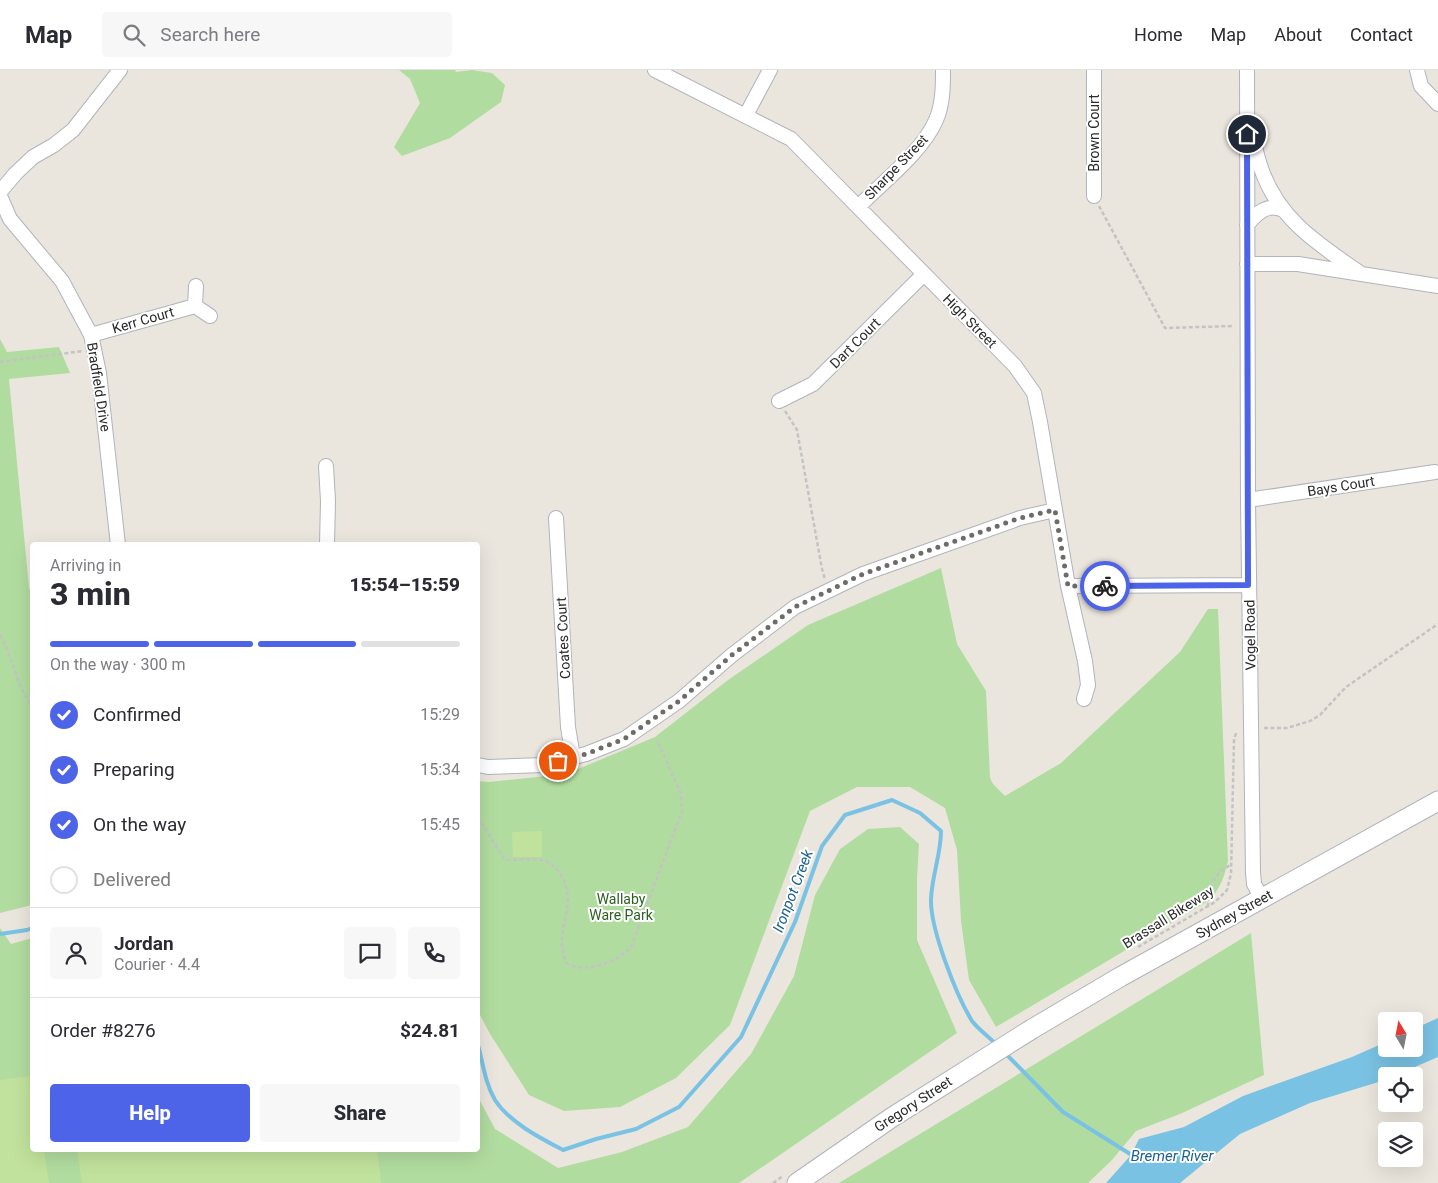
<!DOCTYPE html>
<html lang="en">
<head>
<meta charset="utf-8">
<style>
	body { margin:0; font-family:Roboto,sans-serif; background:#f7f7f7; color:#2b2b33; height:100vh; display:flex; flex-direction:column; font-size:19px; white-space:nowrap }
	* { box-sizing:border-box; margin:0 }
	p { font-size:16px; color:#7c7c81 }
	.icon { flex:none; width:28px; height:28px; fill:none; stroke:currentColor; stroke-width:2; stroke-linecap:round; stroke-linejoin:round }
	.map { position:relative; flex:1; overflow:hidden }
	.panel { position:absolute; left:30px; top:472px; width:450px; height:610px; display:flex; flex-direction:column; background:#fff; border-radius:5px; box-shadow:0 5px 20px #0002 }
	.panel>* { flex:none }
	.needle { width:32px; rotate:350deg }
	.tools { position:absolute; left:1378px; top:942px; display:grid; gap:10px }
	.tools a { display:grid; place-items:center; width:45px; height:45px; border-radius:5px; background:#fff; box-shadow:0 5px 20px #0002; font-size:25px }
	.pin { position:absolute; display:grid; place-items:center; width:42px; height:42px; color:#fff; margin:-21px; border:2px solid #fff; border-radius:50%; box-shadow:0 1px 5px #0007 }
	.courier { position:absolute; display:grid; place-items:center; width:50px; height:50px; margin:-25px; border:4px solid #4d63e8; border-radius:50%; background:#fff; color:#222; box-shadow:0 1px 6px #0007 }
	.summary em { font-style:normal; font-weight:800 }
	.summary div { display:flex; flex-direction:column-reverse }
	.summary { display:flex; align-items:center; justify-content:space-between; height:85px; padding:0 20px }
	h1 { font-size:32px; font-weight:800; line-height:38px }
	.bar { display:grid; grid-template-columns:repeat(4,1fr); gap:8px 5px; align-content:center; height:60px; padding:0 20px }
	.bar i { height:6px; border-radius:4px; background:#e1e1e2 }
	.bar .on { background:#4d63e8 }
	.bar p { grid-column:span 4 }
	.line { display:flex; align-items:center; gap:12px; padding:0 20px; border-top:1px solid #e1e1e2 }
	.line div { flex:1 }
	.round { display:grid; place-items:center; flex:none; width:52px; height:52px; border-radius:5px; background:#f7f7f7 }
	ol { padding:0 20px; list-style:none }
	li { display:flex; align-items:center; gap:15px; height:55px }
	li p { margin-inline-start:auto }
	li .icon { padding:5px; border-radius:50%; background:#4d63e8; color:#fff; stroke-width:4 }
	li:last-child { color:#7c7c81 }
	li i { width:28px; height:28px; border:2px solid #e1e1e2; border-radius:50% }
	.primary-button { display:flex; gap:10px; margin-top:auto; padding:10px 20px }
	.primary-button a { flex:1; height:58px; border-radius:5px; background:#4d63e8; color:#fff; font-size:20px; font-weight:800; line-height:58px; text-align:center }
	.primary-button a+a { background:#f7f7f7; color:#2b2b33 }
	header { display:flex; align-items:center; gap:30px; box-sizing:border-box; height:70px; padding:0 25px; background:#fff; border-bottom:1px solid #e1e1e2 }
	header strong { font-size:24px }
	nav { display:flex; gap:28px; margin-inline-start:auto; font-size:18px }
	.search { width:350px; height:45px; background:#f7f7f7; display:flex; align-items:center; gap:12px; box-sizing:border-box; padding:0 18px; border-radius:5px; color:#7c7c81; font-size:19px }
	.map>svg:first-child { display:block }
	.green { fill:#b1dc9f }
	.pitch { fill:#c1e29c }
	.water { fill:#7ac2e3 }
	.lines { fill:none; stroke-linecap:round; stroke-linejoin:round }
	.stream { stroke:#7ac2e3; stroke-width:4 }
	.street-casing { stroke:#b1b3bc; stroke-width:16 }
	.secondary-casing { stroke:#b1b3bc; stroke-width:21 }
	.path { stroke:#c3c3c3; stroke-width:2.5; stroke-dasharray:4 2.5; stroke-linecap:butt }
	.street { stroke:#fff; stroke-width:14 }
	.secondary { stroke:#fff; stroke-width:19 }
	.done { stroke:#6e6c69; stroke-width:5; stroke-dasharray:0 9 }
	.route { stroke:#4d63e8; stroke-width:6 }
	.labels { text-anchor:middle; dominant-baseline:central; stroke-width:4; stroke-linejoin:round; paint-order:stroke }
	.street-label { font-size:14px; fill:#2a2a2a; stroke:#fff }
	.park-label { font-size:14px; fill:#2b6021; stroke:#fff }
	.water-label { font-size:15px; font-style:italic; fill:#1a618e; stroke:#fff }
</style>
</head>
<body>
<header>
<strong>Map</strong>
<div class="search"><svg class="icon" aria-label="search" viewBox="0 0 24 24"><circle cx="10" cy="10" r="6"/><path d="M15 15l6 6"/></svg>Search here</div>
<nav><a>Home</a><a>Map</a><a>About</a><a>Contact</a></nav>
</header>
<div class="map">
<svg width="1438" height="1113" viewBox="0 0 1438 1113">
	<rect width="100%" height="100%" fill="#ebe6dd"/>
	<path class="green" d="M 399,0 L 455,0 L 456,2 L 472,0 L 492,3 L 505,15 L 501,32 L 450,68 L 402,86 L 394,77 L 420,33 L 410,9 Z
		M 0,269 L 7,282 L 59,277 L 70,303 L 9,309 L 29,518 L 32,527 L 32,835 L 0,843 Z
		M 941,498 L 957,574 L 986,621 L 990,708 L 993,714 L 1005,726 L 1061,693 L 1180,582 L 1208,539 L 1218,539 L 1228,791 C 1224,808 1221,816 1210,830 L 996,957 L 969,910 L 961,851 L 957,780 L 945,738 L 910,717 L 857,717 L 810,741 L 730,955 L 676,1008 L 620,1037 L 564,1041 L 529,1025 L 490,964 L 478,941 L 478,711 L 489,712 L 566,704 L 655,667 L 728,610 L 808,555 Z
		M 900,757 L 919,774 L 917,809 L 917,870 L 957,963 L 739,1113 L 0,1113 L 0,858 L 11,874 L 32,868 L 32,1080 L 478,1080 L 478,1027 L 495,1059 L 558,1098 L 622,1082 L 688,1057 L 751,984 L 794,906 L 815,825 L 840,779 L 868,759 Z
		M 1251,863 L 1264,1005 L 1180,1044 L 1136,1061 L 1112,1090 L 1088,1113 L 839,1113 Z"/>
	<path class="pitch" d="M 542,761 L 542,787 L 513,787 L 512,762 Z
		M 32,1006 L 32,1080 L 44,1080 L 49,1113 L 0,1113 L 0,1010 Z
		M 77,1080 L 377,1080 L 381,1113 L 82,1113 Z"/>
	<path class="water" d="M 1438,948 L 1438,987 L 1394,1006 L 1386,1006 L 1385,1010 L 1310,1033 L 1240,1064 L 1180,1113 L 1106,1113 L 1131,1085 L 1139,1069 L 1184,1057 L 1243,1026 L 1352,987 L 1386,972 L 1386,979 L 1414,979 L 1414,959 Z"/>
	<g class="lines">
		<path class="stream" d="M 0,864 L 27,860 L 32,858
			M 478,975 C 483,993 485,1013 495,1030 C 509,1052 540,1068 563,1080 L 596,1069 L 636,1059 L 679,1037 L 741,967 L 795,852 L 822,776 L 845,745 L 892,730 L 920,743 L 941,761 C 941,784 932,805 931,829 C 930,858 956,925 972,951 C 978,959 989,967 997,975
			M 1005,983 L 1063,1042 L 1135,1087"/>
		<g class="street-casing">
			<path id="street" d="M 655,0 L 791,69 L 1015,296 L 1034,323 L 1040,352 L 1068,516 L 1085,591 L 1088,615 L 1084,629
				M 1094,0 L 1094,126
				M 1247,0 L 1248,430 L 1253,802 L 1254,814 L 1262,829
				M 1417,0 L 1421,16 L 1438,34
				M 746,45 L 770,0
				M 1252,65 C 1255,76 1257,87 1261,98 C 1278,149 1318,174 1360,203
				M 0,122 L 15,104 L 33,87 L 54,75 L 73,60 L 120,0
				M 0,126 L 10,149 L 62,211 L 91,265 L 99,303 L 118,475
				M 859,136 C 883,112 923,81 936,50 C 943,34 943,16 943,0
				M 1247,155 C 1256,144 1268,132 1283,140
				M 1247,194 L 1298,194 L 1438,216
				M 196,216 L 195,236 L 210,246
				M 91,265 L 195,236
				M 779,331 L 813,314 L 924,204
				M 326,396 L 328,431 L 327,475
				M 1248,430 L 1435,402
				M 556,448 L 568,657 L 573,687
				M 1068,516 L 1249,515
				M 478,695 L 488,697 L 543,695 L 586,684 L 624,669 L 679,631 L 732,585 L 795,537 L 863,504 L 1020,448 L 1055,440"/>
		</g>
		<g class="secondary-casing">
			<path id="secondary" d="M 797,1113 L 891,1048 L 1032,959 L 1120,907 L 1438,731"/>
		</g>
		<path class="path" d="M 1099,136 L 1165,258 L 1234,256
			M 0,292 L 83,281
			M 785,341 L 797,360 L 822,499 L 825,509
			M 0,565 C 13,587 16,616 32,636
			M 1264,658 L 1287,658 L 1310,651 L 1320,645 L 1346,617 L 1438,554
			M 478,747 L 503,788 L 508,790 C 519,790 532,788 542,790 C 549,791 554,796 558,801 C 583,834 550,861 567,893 C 583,905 620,891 631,877 L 682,741 L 681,724 L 657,670
			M 1208,837 C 1208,818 1213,803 1231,795
			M 1138,877 L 1215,832 L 1227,820 L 1231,804 L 1234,669 L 1237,661
			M 773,1113 L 783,1106"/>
		<use href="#street" class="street"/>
		<use href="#secondary" class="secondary"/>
	</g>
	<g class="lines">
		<path class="done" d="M 558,691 L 586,684 L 624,669 L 679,631 L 732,585 L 795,537 L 863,504 L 1020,448 L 1055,440 L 1068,516 L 1105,516"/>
		<path class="route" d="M 1105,516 L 1248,515 L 1247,64"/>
	</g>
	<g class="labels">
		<g class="street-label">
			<text transform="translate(1094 63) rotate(-90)">Brown Court</text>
			<text transform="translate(896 97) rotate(-46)">Sharpe Street</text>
			<text transform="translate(143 250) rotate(-16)">Kerr Court</text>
			<text transform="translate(970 251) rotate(45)">High Street</text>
			<text transform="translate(855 273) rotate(-45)">Dart Court</text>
			<text transform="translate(99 317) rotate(81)">Bradfield Drive</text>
			<text transform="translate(1341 416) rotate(-9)">Bays Court</text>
			<text transform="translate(1250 565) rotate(-91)">Vogel Road</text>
			<text transform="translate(563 568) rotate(-93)">Coates Court</text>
			<text transform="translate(1234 844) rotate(-29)">Sydney Street</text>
			<text transform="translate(1168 847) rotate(-32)">Brassall Bikeway</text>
			<text transform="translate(913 1034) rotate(-33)">Gregory Street</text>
		</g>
		<g class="park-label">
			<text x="621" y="829">Wallaby<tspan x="621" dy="16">Ware Park</tspan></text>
		</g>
		<g class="water-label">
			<text transform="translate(793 821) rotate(-69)">Ironpot Creek</text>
			<text x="1172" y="1086">Bremer River</text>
		</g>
	</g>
</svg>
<div class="tools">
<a><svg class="needle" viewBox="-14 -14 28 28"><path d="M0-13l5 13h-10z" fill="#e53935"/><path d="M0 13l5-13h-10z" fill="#7c7c81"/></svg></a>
<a><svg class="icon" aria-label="locate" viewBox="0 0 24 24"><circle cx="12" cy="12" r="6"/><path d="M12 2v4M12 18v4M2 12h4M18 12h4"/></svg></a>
<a><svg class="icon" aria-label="layers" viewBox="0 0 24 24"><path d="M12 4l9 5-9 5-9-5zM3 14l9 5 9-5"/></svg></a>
</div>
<div class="pin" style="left:558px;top:691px;background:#ea580c"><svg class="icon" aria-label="bag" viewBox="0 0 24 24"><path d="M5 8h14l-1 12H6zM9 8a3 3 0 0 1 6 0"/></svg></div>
<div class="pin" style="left:1247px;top:64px;background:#1f2937"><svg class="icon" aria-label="home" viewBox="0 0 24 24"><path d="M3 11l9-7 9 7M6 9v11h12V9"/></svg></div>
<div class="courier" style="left:1105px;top:516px"><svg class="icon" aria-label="bike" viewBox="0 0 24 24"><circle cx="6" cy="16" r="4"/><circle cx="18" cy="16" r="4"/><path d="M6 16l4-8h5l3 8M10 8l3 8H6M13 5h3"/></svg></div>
<section class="panel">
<div class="summary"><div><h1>3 min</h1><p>Arriving in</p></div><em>15:54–15:59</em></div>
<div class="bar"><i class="on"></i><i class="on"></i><i class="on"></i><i></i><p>On the way · 300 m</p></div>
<ol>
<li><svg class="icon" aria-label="check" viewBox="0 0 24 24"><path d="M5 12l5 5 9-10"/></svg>Confirmed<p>15:29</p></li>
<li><svg class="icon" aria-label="check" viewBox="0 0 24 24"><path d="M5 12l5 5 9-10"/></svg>Preparing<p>15:34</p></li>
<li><svg class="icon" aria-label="check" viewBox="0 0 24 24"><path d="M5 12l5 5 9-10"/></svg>On the way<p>15:45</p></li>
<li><i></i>Delivered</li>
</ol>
<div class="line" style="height:90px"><a class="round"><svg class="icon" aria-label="person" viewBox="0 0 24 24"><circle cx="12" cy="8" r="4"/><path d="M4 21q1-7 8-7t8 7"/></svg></a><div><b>Jordan</b><p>Courier · 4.4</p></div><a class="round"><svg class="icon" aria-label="chat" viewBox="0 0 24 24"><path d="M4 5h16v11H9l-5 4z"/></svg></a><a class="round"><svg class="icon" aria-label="phone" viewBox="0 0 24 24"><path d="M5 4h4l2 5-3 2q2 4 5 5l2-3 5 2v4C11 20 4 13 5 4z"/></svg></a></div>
<div class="line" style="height:65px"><div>Order #8276</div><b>$24.81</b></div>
<div class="primary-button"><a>Help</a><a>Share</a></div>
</section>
</div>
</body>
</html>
